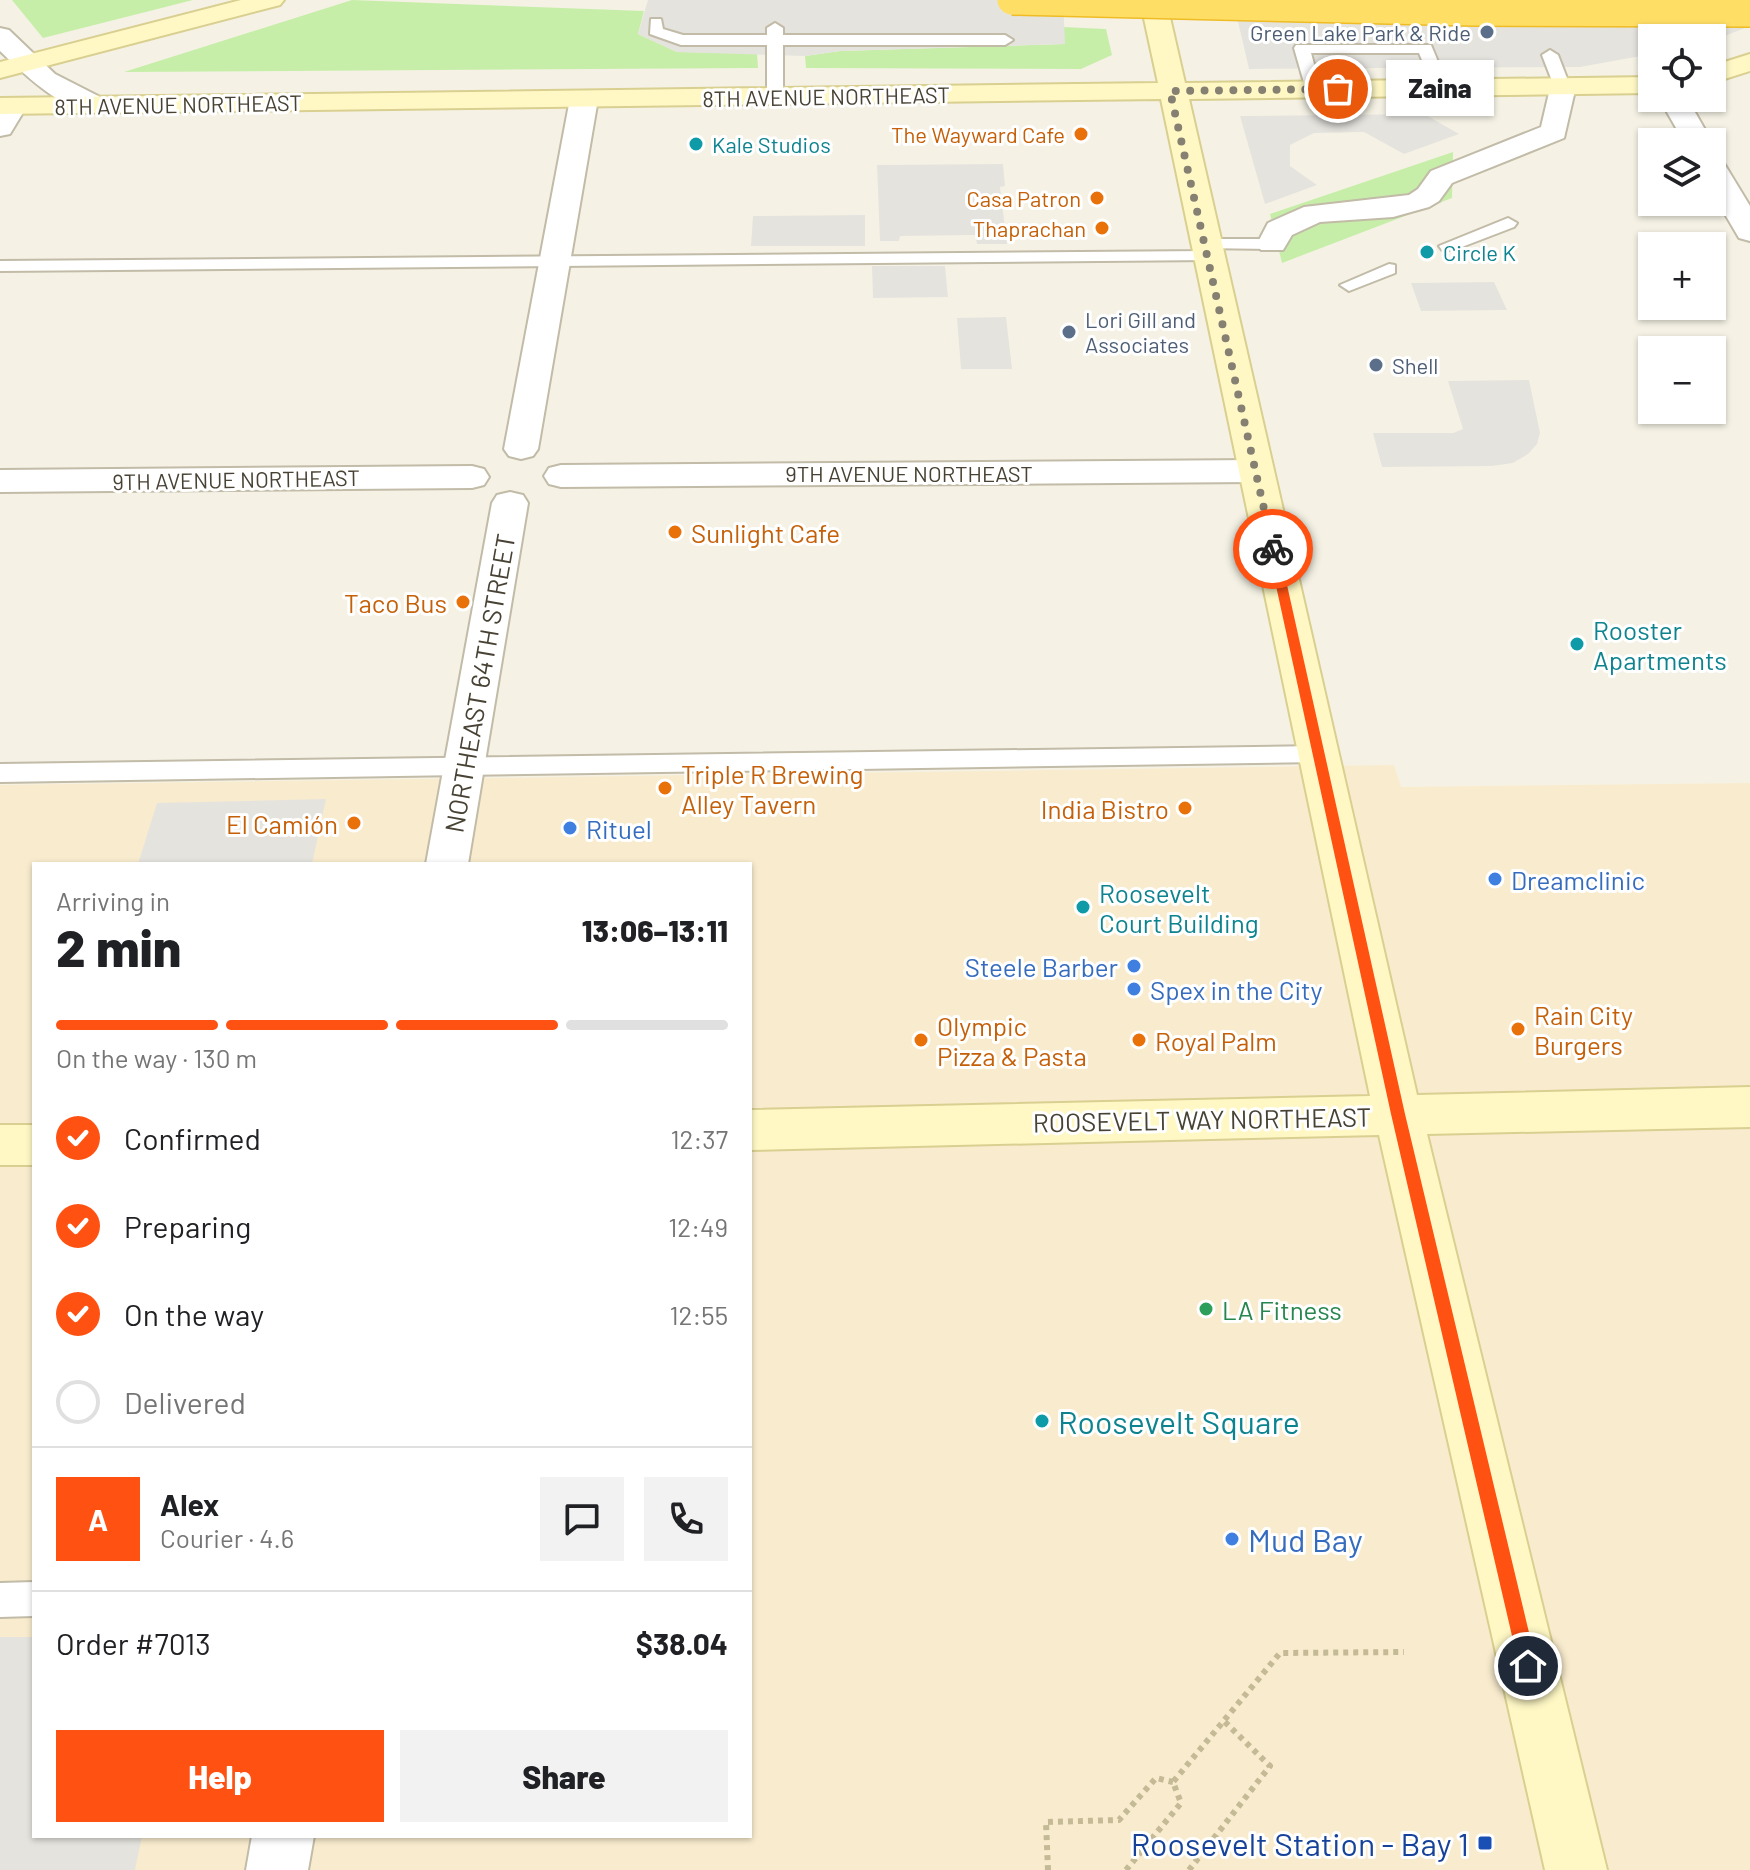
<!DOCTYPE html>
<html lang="en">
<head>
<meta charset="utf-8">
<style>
	body { margin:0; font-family:Barlow,sans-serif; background:#f2f2f2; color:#202124; height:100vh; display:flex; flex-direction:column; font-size:30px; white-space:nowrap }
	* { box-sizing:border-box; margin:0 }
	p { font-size:26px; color:#757577 }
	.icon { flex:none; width:44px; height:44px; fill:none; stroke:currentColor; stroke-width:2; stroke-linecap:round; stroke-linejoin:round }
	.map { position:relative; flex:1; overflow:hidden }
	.side { position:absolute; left:32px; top:862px; width:720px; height:976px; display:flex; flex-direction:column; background:#fff; border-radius:0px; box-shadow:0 2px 6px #0004 }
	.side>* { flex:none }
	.fabs { position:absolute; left:1638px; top:24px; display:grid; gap:16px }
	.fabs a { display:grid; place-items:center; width:88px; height:88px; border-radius:0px; background:#fff; box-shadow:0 2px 6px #0004; font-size:40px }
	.pin { position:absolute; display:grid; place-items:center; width:68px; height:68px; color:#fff; margin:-34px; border:4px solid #fff; border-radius:50%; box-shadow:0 2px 8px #0007 }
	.courier { position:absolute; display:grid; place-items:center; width:80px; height:80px; margin:-40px; border:6px solid #ff5112; border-radius:50%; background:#fff; color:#222; box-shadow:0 2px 10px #0007 }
	.bubble { position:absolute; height:56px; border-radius:0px; background:#fff; box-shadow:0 2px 6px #0004; font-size:26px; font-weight:800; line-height:56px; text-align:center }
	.overview em { font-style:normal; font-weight:800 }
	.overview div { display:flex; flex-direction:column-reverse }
	.overview { display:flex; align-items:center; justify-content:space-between; height:136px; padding:0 24px }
	h1 { font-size:52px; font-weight:800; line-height:60px }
	.bar { display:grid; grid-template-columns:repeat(4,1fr); gap:12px 8px; align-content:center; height:96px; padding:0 24px }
	.bar i { height:10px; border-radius:6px; background:#e0e0e0 }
	.bar .active { background:#ff5112 }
	.bar p { grid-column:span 4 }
	.line { display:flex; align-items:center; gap:20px; padding:0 24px; border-top:2px solid #e0e0e0 }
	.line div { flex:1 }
	.round { display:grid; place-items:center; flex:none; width:84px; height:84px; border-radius:0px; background:#f2f2f2 }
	ol { padding:0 24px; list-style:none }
	li { display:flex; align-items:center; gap:24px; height:88px }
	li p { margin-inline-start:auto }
	li .icon { padding:8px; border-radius:50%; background:#ff5112; color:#fff; stroke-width:4 }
	li:last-child { color:#757577 }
	li i { width:44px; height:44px; border:4px solid #e0e0e0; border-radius:50% }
	.cta { display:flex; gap:16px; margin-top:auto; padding:16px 24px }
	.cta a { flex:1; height:92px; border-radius:0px; background:#ff5112; color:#fff; font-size:32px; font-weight:800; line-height:92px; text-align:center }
	.cta a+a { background:#f2f2f2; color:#202124 }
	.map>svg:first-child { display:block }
	.commercial { fill:#f9ecce; fill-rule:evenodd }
	.green { fill:#c7eea9 }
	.parking { fill:#e5e3de }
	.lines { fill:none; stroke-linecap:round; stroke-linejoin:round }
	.lane-casing { stroke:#c1bba7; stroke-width:4 }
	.street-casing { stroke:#c1bba7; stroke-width:4 }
	.secondary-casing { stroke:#d9cf90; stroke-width:4 }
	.path { stroke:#c4ba96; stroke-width:6; stroke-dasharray:5 5; stroke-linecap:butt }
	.lane { fill:#fff; fill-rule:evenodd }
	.street { fill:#fff; fill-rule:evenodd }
	.secondary { fill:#fff8c5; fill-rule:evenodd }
	.highway-bridge-casing { stroke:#efbc25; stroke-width:32; stroke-linecap:butt }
	.highway-bridge { stroke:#ffde66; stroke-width:29 }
	.route { fill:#ff5112 }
	.done { stroke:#858072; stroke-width:8; stroke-dasharray:0 14.4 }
	.service-dot { fill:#5c6f8a; stroke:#fff; stroke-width:3 }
	.food-dot { fill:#e8710a; stroke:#fff; stroke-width:3 }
	.culture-dot { fill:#0f9aa8; stroke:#fff; stroke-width:3 }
	.shop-dot { fill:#3f7fe0; stroke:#fff; stroke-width:3 }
	.leisure-dot { fill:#2e9e5b; stroke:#fff; stroke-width:3 }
	.transit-dot { fill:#1a4fb4; stroke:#fff; stroke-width:3 }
	.labels { text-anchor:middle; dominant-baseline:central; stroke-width:6; stroke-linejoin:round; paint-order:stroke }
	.far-service-label { font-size:22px; fill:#4e5e75; stroke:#fff; text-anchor:start }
	.far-street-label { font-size:22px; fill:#484234; stroke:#fff }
	.far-food-label { font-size:22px; fill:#c56008; stroke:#fff; text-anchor:end }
	.far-culture-label { font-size:22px; fill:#0d838f; stroke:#fff; text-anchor:start }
	.food-label { font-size:26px; fill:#c56008; stroke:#fff; text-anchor:start }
	.culture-label { font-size:26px; fill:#0d838f; stroke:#fff; text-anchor:start }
	.street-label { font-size:26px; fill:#484234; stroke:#fff }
	.shop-label { font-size:26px; fill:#366cbe; stroke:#fff; text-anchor:start }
	.leisure-label { font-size:26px; fill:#27864d; stroke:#fff; text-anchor:start }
	.near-culture-label { font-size:32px; fill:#0d838f; stroke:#fff; text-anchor:start }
	.near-shop-label { font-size:32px; fill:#366cbe; stroke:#fff; text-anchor:start }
	.near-transit-label { font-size:32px; fill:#164399; stroke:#fff; text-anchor:end }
</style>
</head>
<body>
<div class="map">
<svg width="1750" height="1870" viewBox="0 0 1750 1870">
	<rect width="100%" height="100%" fill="#f5f2e5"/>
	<path class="commercial" d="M 1394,765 L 1401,787 L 1750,783 L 1750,1870 L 0,1870 L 0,785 ZM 34,864 L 750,864 L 750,1836 L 34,1836 Z"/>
	<path class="green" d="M 12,0 L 193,0 L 43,38 Z
		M 352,0 L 644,11 L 638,34 L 677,52 L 757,53 L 758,68 L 124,72 Z
		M 1063,27 L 1106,29 L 1112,55 L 1081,69 L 806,68 L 805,56 L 840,51 L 1064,44 Z
		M 1453,152 L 1452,198 L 1282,263 L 1270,214 Z"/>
	<path class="parking" d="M 648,0 L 1063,0 L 1065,44 L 840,51 L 805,56 L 677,52 L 638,34 Z
		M 1233,0 L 1750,26 L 1712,41 L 1652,38 L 1652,54 L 1580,67 L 1249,69 Z
		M 1424,114 L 1459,134 L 1404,154 L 1364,132 L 1314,133 L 1290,145 L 1290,166 L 1317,185 L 1265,204 L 1240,116 Z
		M 1003,164 L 1005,186 L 1000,187 L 1007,244 L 977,244 L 975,235 L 900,236 L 899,241 L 880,241 L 877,165 Z
		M 865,215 L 865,246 L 751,246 L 753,216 Z
		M 945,266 L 948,297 L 873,298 L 872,266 Z
		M 1494,282 L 1507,310 L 1421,311 L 1411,283 Z
		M 1006,317 L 1012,369 L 961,369 L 957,318 Z
		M 1529,380 L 1540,433 L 1537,444 L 1528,454 L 1513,463 L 1492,466 L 1382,467 L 1373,433 L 1453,433 L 1463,429 L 1448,381 Z
		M 326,799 L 312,864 L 138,864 L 157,803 Z
		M 0,1637 L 34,1637 L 34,1836 L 142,1836 L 135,1870 L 0,1870 Z"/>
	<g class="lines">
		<g class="lane-casing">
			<path id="lane" d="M 1709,10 L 1717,15 L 1714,18 L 1659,37 L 1651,32 Z
				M 651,19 L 661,19 L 663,29 L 683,35 L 767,35 L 767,28 L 775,23 L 783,28 L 783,35 L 1005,35 L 1013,40 L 1005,45 L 783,45 L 783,96 L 775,101 L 767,96 L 767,45 L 681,45 L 650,34 Z
				M 1296,45 L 1431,45 L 1449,88 L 1435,91 L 1419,53 L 1311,53 L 1321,90 L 1307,93 L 1294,48 Z
				M 1550,50 L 1558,55 L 1570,86 L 1568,89 L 1554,86 L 1542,55 Z
				M 1508,218 L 1517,223 L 1514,227 L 1454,250 L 1442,250 L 1439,246 Z
				M 1205,239 L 1272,239 L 1281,244 L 1272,249 L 1199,248 L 1199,240 Z
				M 1207,251 L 1216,256 L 1213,260 L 0,271 L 0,261 Z
				M 1389,264 L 1395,265 L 1395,273 L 1349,291 L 1340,285 Z
				M 1320,746 L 1328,748 L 1332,754 L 1328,760 L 1320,762 L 0,782 L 0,764 Z
				M 34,1582 L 34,1616 L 0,1617 L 0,1583 Z"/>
		</g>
		<g class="street-casing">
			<path id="street" d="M 0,28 L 9,30 L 55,74 L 104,99 L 108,105 L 104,111 C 69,119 23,73 0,51 Z
				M 1562,78 L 1572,80 L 1576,86 L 1564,138 L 1452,183 L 1439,201 L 1429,207 L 1393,217 L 1320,222 L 1292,235 L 1283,250 L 1261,250 L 1257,244 L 1268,223 L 1304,207 L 1409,195 L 1418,189 L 1431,171 L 1541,127 L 1552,80 Z
				M 584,91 L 594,93 L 598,99 L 538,449 L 533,456 L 521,459 L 509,456 L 504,449 L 570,99 L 574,93 Z
				M 13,98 L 23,100 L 27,106 L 10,134 L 0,136 L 0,105 Z
				M 1659,98 L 1687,98 L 1712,142 L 1684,142 Z
				M 1712,157 L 1722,160 L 1750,206 L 1750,241 L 1739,238 L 1712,192 Z
				M 1256,460 L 1268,464 L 1273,471 L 1268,478 L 1256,482 L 561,487 L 549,484 L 544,476 L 549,468 L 561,465 Z
				M 472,466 L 484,469 L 489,477 L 484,485 L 472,488 L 0,492 L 0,470 Z
				M 510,492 L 523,495 L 528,503 L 468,864 L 426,864 L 492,503 L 497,495 Z
				M 252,1836 L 314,1836 L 308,1870 L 246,1870 Z"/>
		</g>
		<g class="secondary-casing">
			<path id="secondary" d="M 241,0 L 284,0 L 280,5 L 0,78 L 0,62 Z
				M 1140,0 L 1166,0 L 1185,83 L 1652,77 L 1652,93 L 1189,99 L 1417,1095 L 1750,1087 L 1750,1127 L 1427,1134 L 1607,1870 L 1545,1870 L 1379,1135 L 750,1150 L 750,1110 L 1370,1096 L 1161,99 L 0,114 L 0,98 L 1158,83 Z
				M 1750,54 L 1750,71 L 1712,83 L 1712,66 Z
				M 0,1125 L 34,1125 L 34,1165 L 0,1165 Z"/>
		</g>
		<path class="path" d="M 1048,1870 L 1046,1822 L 1119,1820 L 1156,1778 L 1173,1782
			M 1126,1870 L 1181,1803 L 1173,1782 L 1280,1653 L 1404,1652
			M 1189,1870 L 1270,1766 L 1224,1721"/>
		<use href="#lane" class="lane"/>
		<use href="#street" class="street"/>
		<use href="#secondary" class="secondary"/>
		<g class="highway-bridge-casing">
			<path id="highway-bridge" d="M 1012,0 L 1475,11 L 1750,12"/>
		</g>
		<use href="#highway-bridge" class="highway-bridge"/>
	</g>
	<path class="route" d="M 1273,546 L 1279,549 L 1405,1114 L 1537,1666 L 1528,1675 L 1519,1666 L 1391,1114 L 1268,549 Z"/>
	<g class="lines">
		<path class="done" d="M 1273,549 L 1170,91 L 1338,89"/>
	</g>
	<g class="service-dot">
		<circle cx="1487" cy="32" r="8"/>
		<circle cx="1069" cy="332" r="8"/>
		<circle cx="1376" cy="365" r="8"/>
	</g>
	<g class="food-dot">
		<circle cx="1081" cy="134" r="8"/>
		<circle cx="1097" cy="198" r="8"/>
		<circle cx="1102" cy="228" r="8"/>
		<circle cx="675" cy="532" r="8"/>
		<circle cx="463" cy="602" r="8"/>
		<circle cx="665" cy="788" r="8"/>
		<circle cx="1185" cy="808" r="8"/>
		<circle cx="354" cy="823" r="8"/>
		<circle cx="1518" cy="1029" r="8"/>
		<circle cx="921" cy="1040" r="8"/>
		<circle cx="1139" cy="1040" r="8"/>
	</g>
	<g class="culture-dot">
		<circle cx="696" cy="144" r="8"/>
		<circle cx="1427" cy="252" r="8"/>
		<circle cx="1577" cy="644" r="8"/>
		<circle cx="1083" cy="907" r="8"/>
		<circle cx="1042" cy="1421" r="8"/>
	</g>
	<g class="shop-dot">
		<circle cx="570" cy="828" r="8"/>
		<circle cx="1495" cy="879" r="8"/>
		<circle cx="1134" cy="966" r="8"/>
		<circle cx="1134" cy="989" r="8"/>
		<circle cx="1232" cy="1539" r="8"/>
	</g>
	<circle class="leisure-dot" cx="1206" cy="1309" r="8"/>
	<rect class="transit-dot" x="1477" y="1835" width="16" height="16" rx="4"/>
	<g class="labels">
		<g class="far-service-label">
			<text x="1471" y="32" text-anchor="end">Green Lake Park &amp; Ride</text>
			<text x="1085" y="319">Lori Gill and<tspan x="1085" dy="25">Associates</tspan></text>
			<text x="1392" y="365">Shell</text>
		</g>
		<g class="far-street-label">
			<text transform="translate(826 96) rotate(-1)">8TH AVENUE NORTHEAST</text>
			<text transform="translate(178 104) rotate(-1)">8TH AVENUE NORTHEAST</text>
			<text x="909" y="473">9TH AVENUE NORTHEAST</text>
			<text transform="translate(236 479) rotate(-1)">9TH AVENUE NORTHEAST</text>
		</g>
		<g class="far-food-label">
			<text x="1065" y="134">The Wayward Cafe</text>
			<text x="1081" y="198">Casa Patron</text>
			<text x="1086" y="228">Thaprachan</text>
		</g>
		<g class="far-culture-label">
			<text x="712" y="144">Kale Studios</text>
			<text x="1443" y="252">Circle K</text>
		</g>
		<g class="food-label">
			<text x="691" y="532">Sunlight Cafe</text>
			<text x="447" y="602" text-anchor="end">Taco Bus</text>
			<text x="681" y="773">Triple R Brewing<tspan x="681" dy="30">Alley Tavern</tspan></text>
			<text x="1169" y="808" text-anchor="end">India Bistro</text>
			<text x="338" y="823" text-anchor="end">El Camión</text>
			<text x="1534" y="1014">Rain City<tspan x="1534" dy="30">Burgers</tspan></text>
			<text x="937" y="1025">Olympic<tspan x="937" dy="30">Pizza &amp; Pasta</tspan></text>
			<text x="1155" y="1040">Royal Palm</text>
		</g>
		<g class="culture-label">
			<text x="1593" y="629">Rooster<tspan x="1593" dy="30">Apartments</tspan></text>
			<text x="1099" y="892">Roosevelt<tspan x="1099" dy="30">Court Building</tspan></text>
		</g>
		<g class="street-label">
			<text transform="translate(479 683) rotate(-80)">NORTHEAST 64TH STREET</text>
			<text transform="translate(1202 1119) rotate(-1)">ROOSEVELT WAY NORTHEAST</text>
		</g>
		<g class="shop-label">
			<text x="586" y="828">Rituel</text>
			<text x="1511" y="879">Dreamclinic</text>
			<text x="1118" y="966" text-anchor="end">Steele Barber</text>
			<text x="1150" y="989">Spex in the City</text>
		</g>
		<g class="leisure-label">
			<text x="1222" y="1309">LA Fitness</text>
		</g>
		<g class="near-culture-label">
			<text x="1058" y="1421">Roosevelt Square</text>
		</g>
		<g class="near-shop-label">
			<text x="1248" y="1539">Mud Bay</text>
		</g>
		<g class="near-transit-label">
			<text x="1469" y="1843">Roosevelt Station - Bay 1</text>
		</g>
	</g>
</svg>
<div class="fabs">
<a><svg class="icon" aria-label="locate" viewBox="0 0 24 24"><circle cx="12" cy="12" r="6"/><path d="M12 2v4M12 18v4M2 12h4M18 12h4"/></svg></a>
<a><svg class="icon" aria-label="layers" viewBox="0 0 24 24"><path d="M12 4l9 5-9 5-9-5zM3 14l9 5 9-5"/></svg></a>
<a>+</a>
<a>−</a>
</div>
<div class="pin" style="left:1338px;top:89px;background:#ea580c"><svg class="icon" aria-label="bag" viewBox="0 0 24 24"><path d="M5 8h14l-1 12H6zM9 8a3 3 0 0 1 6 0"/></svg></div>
<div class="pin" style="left:1528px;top:1666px;background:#1f2937"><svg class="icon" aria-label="home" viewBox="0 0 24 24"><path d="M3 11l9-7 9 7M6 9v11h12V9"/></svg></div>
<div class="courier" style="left:1273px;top:549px"><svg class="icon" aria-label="bike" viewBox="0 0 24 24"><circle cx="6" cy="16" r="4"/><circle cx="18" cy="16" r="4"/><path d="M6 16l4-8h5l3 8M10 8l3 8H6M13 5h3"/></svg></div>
<div class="bubble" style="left:1386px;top:60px;width:108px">Zaina</div>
<section class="side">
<div class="overview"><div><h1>2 min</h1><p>Arriving in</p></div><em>13:06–13:11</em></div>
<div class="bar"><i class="active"></i><i class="active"></i><i class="active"></i><i></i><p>On the way · 130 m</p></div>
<ol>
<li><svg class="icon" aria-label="check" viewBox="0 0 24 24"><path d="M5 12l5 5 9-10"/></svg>Confirmed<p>12:37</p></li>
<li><svg class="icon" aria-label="check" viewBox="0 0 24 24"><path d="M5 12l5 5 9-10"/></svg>Preparing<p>12:49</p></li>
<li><svg class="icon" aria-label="check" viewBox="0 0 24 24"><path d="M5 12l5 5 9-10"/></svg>On the way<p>12:55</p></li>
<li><i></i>Delivered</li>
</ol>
<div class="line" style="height:144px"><b class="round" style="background:#ff5112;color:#fff">A</b><div><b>Alex</b><p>Courier · 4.6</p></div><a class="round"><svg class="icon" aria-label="chat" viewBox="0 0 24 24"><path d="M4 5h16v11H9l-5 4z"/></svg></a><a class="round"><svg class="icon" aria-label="phone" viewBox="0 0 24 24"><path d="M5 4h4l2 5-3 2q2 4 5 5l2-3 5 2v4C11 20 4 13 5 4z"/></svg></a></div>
<div class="line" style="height:104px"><div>Order #7013</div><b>$38.04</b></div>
<div class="cta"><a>Help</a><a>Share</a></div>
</section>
</div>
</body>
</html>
